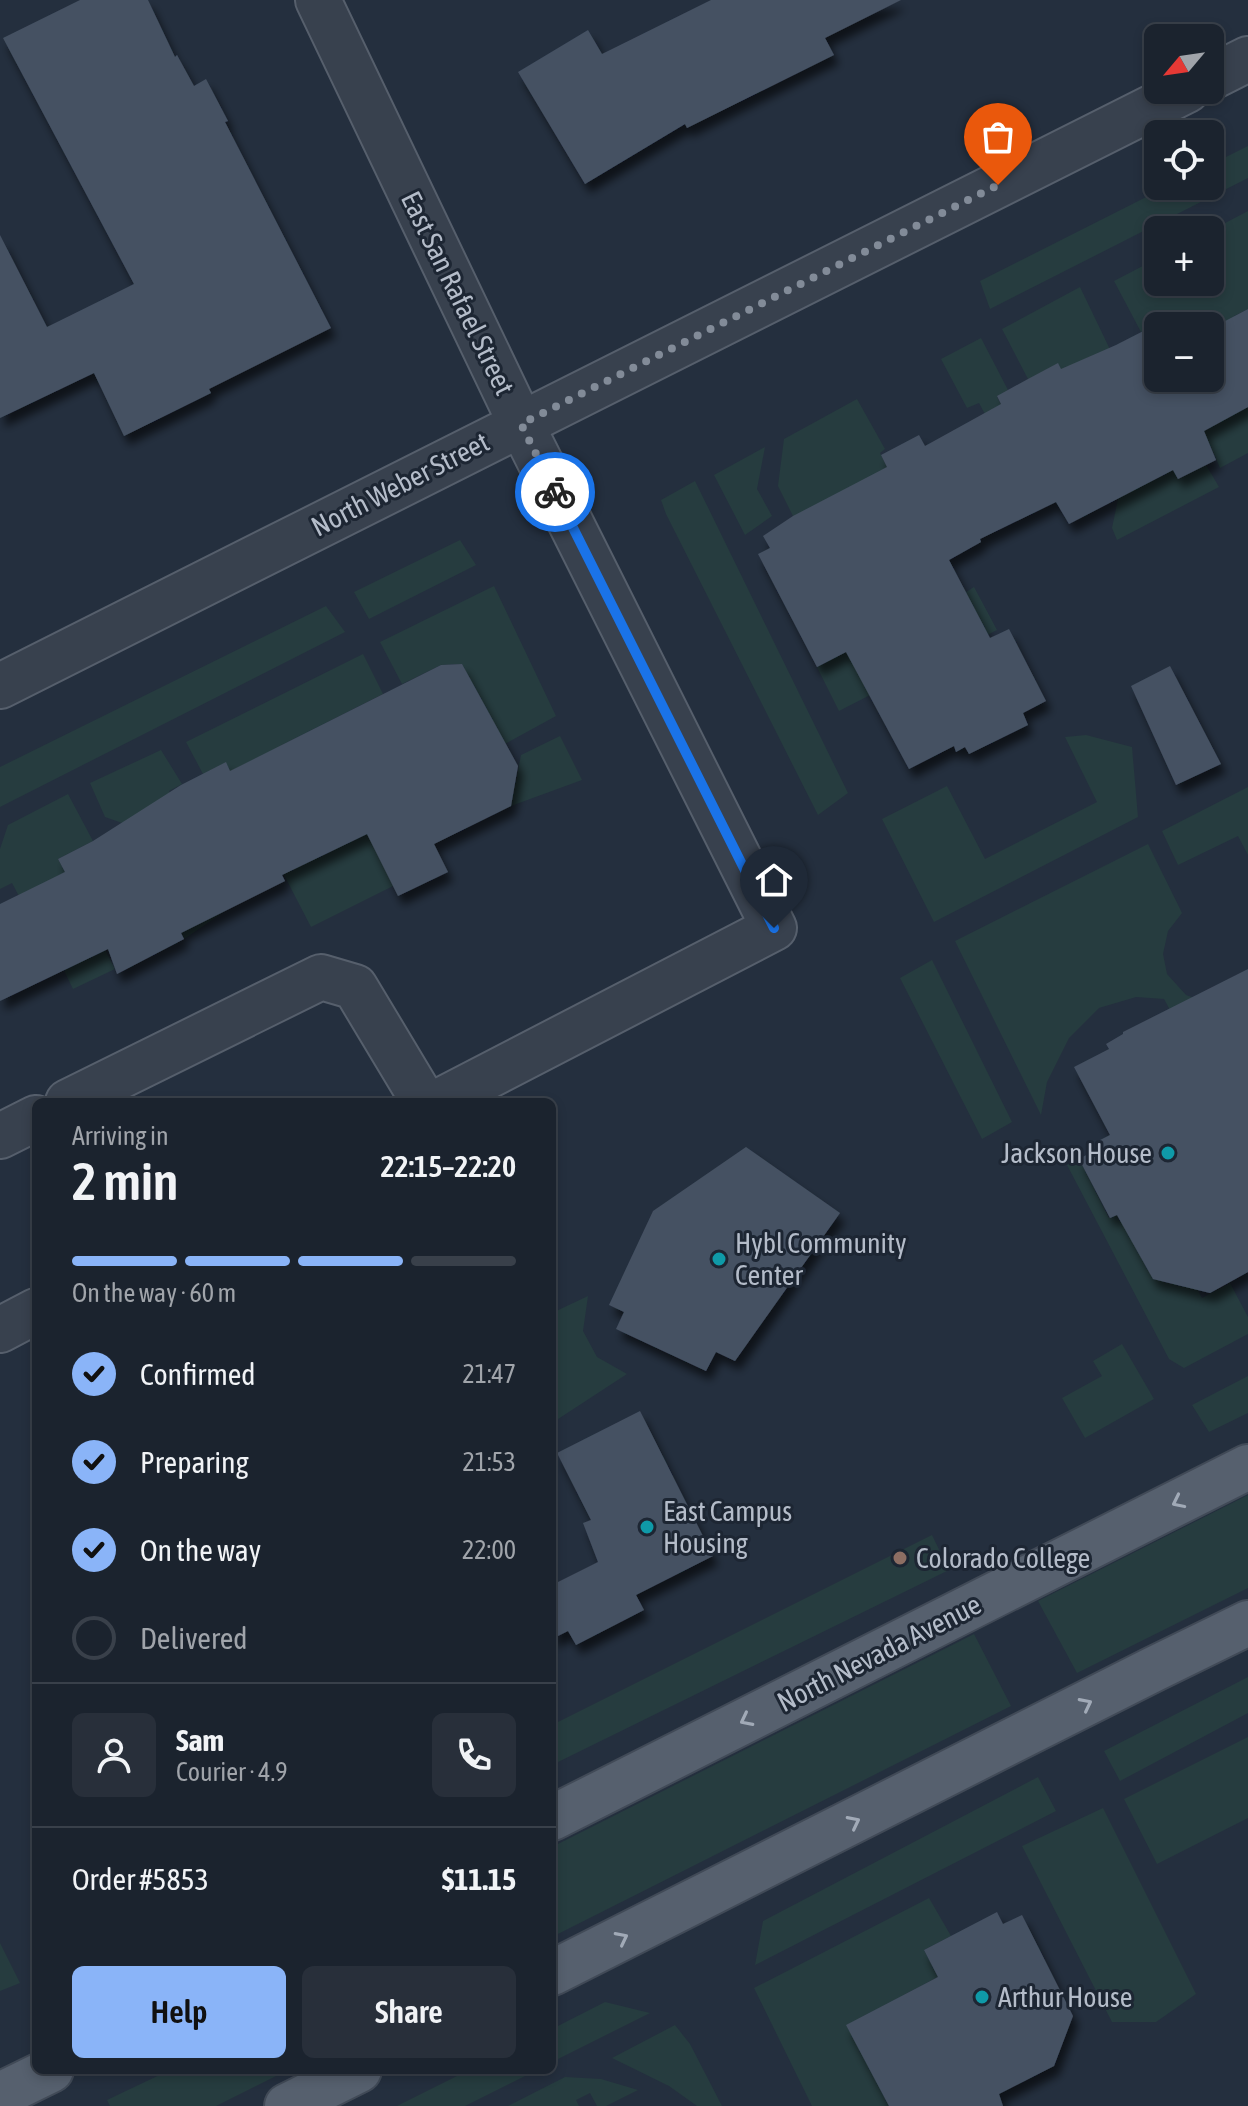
<!DOCTYPE html>
<html lang="en">
<head>
<meta charset="utf-8">
<style>
	body { margin:0; font-family:"Asap Condensed",sans-serif; background:#282f3a; color:#f1f3f6; height:100vh; display:flex; flex-direction:column; font-size:30px; white-space:nowrap }
	* { box-sizing:border-box; margin:0 }
	p { font-size:26px; color:#a0a4aa }
	.icon { flex:none; width:44px; height:44px; fill:none; stroke:currentColor; stroke-width:2; stroke-linecap:round; stroke-linejoin:round }
	.map { position:relative; flex:1; overflow:hidden }
	.drawer { position:absolute; left:32px; top:1098px; width:524px; height:976px; display:flex; flex-direction:column; background:#1b232e; border-radius:12px; box-shadow:0 4px 12px #0003,0 0 0 2px #39404a }
	.drawer>* { flex:none }
	.needle { width:52px; rotate:241deg }
	.tools { position:absolute; left:1144px; top:24px; display:grid; gap:16px }
	.tools a { display:grid; place-items:center; width:80px; height:80px; border-radius:12px; background:#1b232e; box-shadow:0 4px 12px #0003,0 0 0 2px #39404a; font-size:40px }
	.pin { position:absolute; display:grid; place-items:center; width:68px; height:68px; color:#fff; margin:-82px -34px; border-radius:50% 50% 50% 0; rotate:-45deg; box-shadow:0 0 8px #0007 }
	.pin .icon { rotate:45deg }
	.courier { position:absolute; display:grid; place-items:center; width:80px; height:80px; margin:-40px; border:6px solid #1a73e8; border-radius:50%; background:#fff; color:#222; box-shadow:0 2px 10px #0007 }
	.headline em { font-style:normal; font-weight:600 }
	.headline div { display:flex; flex-direction:column-reverse }
	.headline { display:flex; align-items:center; justify-content:space-between; height:136px; padding:0 40px }
	h1 { font-size:52px; font-weight:600; line-height:60px }
	.bar { display:grid; grid-template-columns:repeat(4,1fr); gap:12px 8px; align-content:center; height:96px; padding:0 40px }
	.bar i { height:10px; border-radius:6px; background:#39404a }
	.bar .on { background:#8ab4f8 }
	.bar p { grid-column:span 4 }
	.line { display:flex; align-items:center; gap:20px; padding:0 40px; border-top:2px solid #39404a }
	.line div { flex:1 }
	.round { display:grid; place-items:center; flex:none; width:84px; height:84px; border-radius:12px; background:#282f3a }
	ol { padding:0 40px; list-style:none }
	li { display:flex; align-items:center; gap:24px; height:88px }
	li p { margin-inline-start:auto }
	li .icon { padding:8px; border-radius:50%; background:#8ab4f8; color:#111; stroke-width:4 }
	li:last-child { color:#a0a4aa }
	li i { width:44px; height:44px; border:4px solid #39404a; border-radius:50% }
	.cta { display:flex; gap:16px; margin-top:auto; padding:16px 40px }
	.cta a { flex:1; height:92px; border-radius:12px; background:#8ab4f8; color:#111; font-size:32px; font-weight:600; line-height:92px; text-align:center }
	.cta a+a { background:#282f3a; color:#f1f3f6 }
	.map>svg:first-child { display:block }
	.green { fill:#263c3f }
	.building { fill:#455162; filter:url(#shadow) }
	.lines { fill:none; stroke-linecap:round; stroke-linejoin:round }
	.minor-casing { stroke:#565f6c; stroke-width:48 }
	.major-casing { stroke:#414a57; stroke-width:48 }
	.minor { stroke:#38414e; stroke-width:44 }
	.major { stroke:#56606e; stroke-width:44 }
	.oneway { stroke:#a1aab7 }
	.done { stroke:#828b98; stroke-width:8; stroke-dasharray:0 14.4 }
	.route { stroke:#1a73e8; stroke-width:10 }
	.culture-dot { fill:#0f9aa8; stroke:#1d2633; stroke-width:3 }
	.education-dot { fill:#8d6e63; stroke:#1d2633; stroke-width:3 }
	.labels { text-anchor:middle; dominant-baseline:central; stroke-width:6; stroke-linejoin:round; paint-order:stroke }
	.street-label { font-size:28px; fill:#b4bcc9; stroke:#1d2633 }
	.poi-label { font-size:28px; fill:#b4bcc9; stroke:#1d2633; text-anchor:start }
</style>
</head>
<body>
<div class="map">
<svg width="1248" height="2106" viewBox="0 0 1248 2106">
	<defs>
		<filter id="shadow"><feDropShadow dx="5" dy="9" stdDeviation="4" flood-color="#0009"/></filter>
	</defs>
	<rect width="100%" height="100%" fill="#242f3e"/>
	<path class="green" d="M 1248,146 L 1248,178 L 990,309 L 980,281 L 1168,186 L 1210,186 L 1210,165 Z
		M 1248,211 L 1248,309 L 1234,316 L 1220,349 L 1248,401 L 1248,453 L 1220,468 L 1210,445 L 1201,433 L 1221,421 L 1210,378 L 1210,326 L 1158,327 L 1156,324 L 1141,332 L 1114,281 L 1158,258 L 1158,282 L 1210,282 L 1210,231 Z
		M 1080,287 L 1117,364 L 1178,479 L 1206,465 L 1219,487 L 1117,540 L 1112,528 L 1118,499 L 1114,491 L 1028,379 L 1002,329 Z
		M 981,338 L 1008,390 L 997,397 L 1009,420 L 993,429 L 979,403 L 967,408 L 941,359 Z
		M 857,399 L 885,449 L 880,453 L 887,467 L 966,592 L 974,587 L 997,630 L 839,711 L 817,667 L 889,630 L 793,516 L 778,486 L 784,439 Z
		M 765,447 L 757,489 L 772,516 L 745,535 L 714,475 Z
		M 695,481 L 848,793 L 818,815 L 666,514 L 661,500 Z
		M 460,540 L 476,565 L 369,619 L 354,592 Z
		M 494,586 L 556,716 L 505,744 L 462,664 L 441,665 L 402,684 L 380,642 Z
		M 326,606 L 345,632 L 0,807 L 0,767 Z
		M 363,654 L 383,694 L 282,745 L 367,834 L 393,886 L 311,927 L 226,763 L 203,774 L 186,742 Z
		M 1086,735 L 1132,747 L 1138,817 L 934,922 L 882,819 L 947,786 L 985,859 L 1097,802 L 1065,737 Z
		M 560,736 L 582,780 L 511,806 L 521,755 Z
		M 161,750 L 182,784 L 169,791 L 228,909 L 184,939 L 122,823 L 105,817 L 90,783 Z
		M 1248,787 L 1248,855 L 1238,836 L 1178,865 L 1162,831 Z
		M 68,794 L 93,841 L 58,859 L 115,969 L 73,989 L 53,948 L 48,951 L 12,883 L 0,889 L 0,849 L 8,825 Z
		M 1148,844 L 1182,913 L 1168,931 L 1163,954 L 1167,974 L 1186,995 L 1211,1004 L 1204,1072 L 1164,999 L 1136,997 L 1099,1008 L 1069,1038 L 1047,1082 L 1041,1115 L 955,941 Z
		M 932,960 L 1012,1122 L 982,1139 L 900,978 Z
		M 1079,1159 L 1109,1218 L 1128,1209 L 1142,1236 L 1140,1256 L 1153,1279 L 1172,1284 L 1189,1274 L 1202,1298 L 1230,1283 L 1248,1317 L 1248,1334 L 1184,1368 L 1169,1359 L 1067,1165 Z
		M 588,1296 L 583,1331 L 597,1357 L 627,1374 L 552,1423 L 552,1313 Z
		M 1122,1344 L 1154,1399 L 1085,1438 L 1062,1398 L 1102,1376 L 1093,1361 Z
		M 1248,1376 L 1248,1413 L 1209,1432 L 1192,1405 Z
		M 1248,1495 L 1248,1588 L 1077,1673 L 1038,1601 Z
		M 932,1535 L 949,1570 L 552,1765 L 552,1725 Z
		M 974,1634 L 1011,1706 L 552,1937 L 552,1847 Z
		M 1248,1677 L 1248,1713 L 1120,1781 L 1104,1751 Z
		M 1248,1737 L 1248,1818 L 1157,1864 L 1124,1799 Z
		M 1038,1777 L 1056,1811 L 755,1965 L 763,1921 Z
		M 1103,1808 L 1196,1994 L 1156,2022 L 1112,2022 L 1022,1846 Z
		M 929,1898 L 951,1936 L 924,1950 L 938,1977 L 847,2025 L 889,2106 L 812,2106 L 754,1988 Z
		M 0,1943 L 20,1983 L 0,1991 Z
		M 605,2002 L 650,2013 L 552,2062 L 552,2029 Z
		M 675,2025 L 690,2044 L 722,2106 L 697,2106 L 669,2086 L 612,2058 Z
		M 170,2070 L 288,2070 L 216,2106 L 110,2106 L 107,2100 Z
		M 469,2070 L 537,2070 L 465,2106 L 397,2106 Z
		M 565,2077 L 601,2079 L 638,2090 L 606,2106 L 597,2106 L 590,2093 L 576,2100 L 579,2106 L 508,2106 Z"/>
	<path class="building" d="M 80,0 L 148,0 L 175,57 L 177,55 L 194,86 L 206,79 L 228,121 L 225,122 L 331,328 L 209,389 L 211,393 L 124,436 L 94,373 L 0,418 L 0,235 L 47,327 L 134,284 L 3,38 Z
		M 711,0 L 901,0 L 825,38 L 834,55 L 687,128 L 685,124 L 585,184 L 518,72 L 588,30 L 602,54 Z
		M 1248,309 L 1248,407 L 1204,431 L 1216,460 L 1178,479 L 1173,470 L 1069,524 L 1056,502 L 980,539 L 981,542 L 949,560 L 990,638 L 1009,629 L 1046,701 L 1023,713 L 1028,725 L 969,754 L 965,747 L 956,752 L 954,746 L 909,769 L 846,652 L 817,667 L 758,554 L 770,548 L 763,536 L 793,516 L 887,467 L 881,455 L 919,435 L 925,446 L 1001,404 L 997,396 L 1028,379 L 1058,363 L 1061,369 L 1116,345 L 1157,324 L 1158,378 L 1210,378 L 1210,329 Z
		M 462,664 L 518,766 L 511,806 L 434,844 L 448,872 L 398,896 L 367,834 L 282,875 L 285,881 L 181,933 L 184,939 L 117,974 L 108,949 L 0,1001 L 0,904 L 65,872 L 58,859 L 93,841 L 181,785 L 226,762 L 230,771 L 441,665 Z
		M 1170,666 L 1221,764 L 1176,785 L 1131,686 Z
		M 1248,969 L 1248,1272 L 1210,1293 L 1153,1279 L 1117,1215 L 1110,1218 L 1079,1159 L 1099,1148 L 1096,1142 L 1110,1135 L 1074,1067 L 1109,1049 L 1106,1044 L 1123,1034 L 1123,1032 Z
		M 746,1147 L 840,1213 L 735,1361 L 716,1352 L 706,1371 L 616,1329 L 624,1312 L 609,1305 L 653,1211 Z
		M 640,1411 L 713,1556 L 636,1595 L 644,1610 L 576,1645 L 568,1631 L 552,1639 L 552,1585 L 598,1562 L 583,1523 L 591,1520 L 557,1453 Z
		M 997,1912 L 1003,1924 L 1022,1915 L 1073,2016 L 1054,2066 L 999,2094 L 1003,2106 L 889,2106 L 846,2025 L 938,1977 L 924,1950 Z"/>
	<g class="lines">
		<g class="minor-casing">
			<path id="minor" d="M 318,0 L 521,424 L 774,928 L 438,1102
				M 1210,78 L 1248,59
				M 0,686 L 1187,90
				M 68,1102 L 321,977 L 355,987 L 424,1102
				M 0,1136 L 36,1118
				M 0,1330 L 36,1311"/>
		</g>
		<g class="major-casing">
			<path id="major" d="M 552,1818 L 1248,1467
				M 552,1973 L 1154,1669 L 1248,1623
				M 0,2095 L 51,2070
				M 287,2106 L 359,2070"/>
		</g>
		<use href="#minor" class="minor"/>
		<use href="#major" class="major"/>
	</g>
	<defs><path id="oneway-chevron" d="M-2-3.5L2.5 0L-2 3.5" fill="none" stroke-width="1.6" stroke-linecap="round" stroke-linejoin="round" transform="scale(2)"/></defs>
	<g class="oneway">
		<use href="#oneway-chevron" transform="translate(1178 1502) rotate(154)"/>
		<use href="#oneway-chevron" transform="translate(1086 1704) rotate(-27)"/>
		<use href="#oneway-chevron" transform="translate(746 1720) rotate(153)"/>
		<use href="#oneway-chevron" transform="translate(854 1822) rotate(-27)"/>
		<use href="#oneway-chevron" transform="translate(622 1938) rotate(-27)"/>
	</g>
	<g class="lines">
		<path class="done" d="M 555,492 L 521,424 L 998,185"/>
		<path class="route" d="M 555,492 L 774,928"/>
	</g>
	<g class="culture-dot">
		<circle cx="1168" cy="1153" r="8"/>
		<circle cx="719" cy="1259" r="8"/>
		<circle cx="647" cy="1527" r="8"/>
		<circle cx="982" cy="1997" r="8"/>
	</g>
	<circle class="education-dot" cx="900" cy="1558" r="8"/>
	<g class="labels">
		<g class="street-label">
			<text transform="translate(458 293) rotate(64)">East San Rafael Street</text>
			<text transform="translate(400 484) rotate(-27)">North Weber Street</text>
			<text transform="translate(879 1653) rotate(-27)">North Nevada Avenue</text>
		</g>
		<g class="poi-label">
			<text x="1152" y="1153" text-anchor="end">Jackson House</text>
			<text x="735" y="1243">Hybl Community<tspan x="735" dy="32">Center</tspan></text>
			<text x="663" y="1511">East Campus<tspan x="663" dy="32">Housing</tspan></text>
			<text x="916" y="1558">Colorado College</text>
			<text x="998" y="1997">Arthur House</text>
		</g>
	</g>
</svg>
<div class="tools">
<a><svg class="needle" viewBox="-14 -14 28 28"><path d="M0-13l5 13h-10z" fill="#e53935"/><path d="M0 13l5-13h-10z" fill="#a0a4aa"/></svg></a>
<a><svg class="icon" aria-label="locate" viewBox="0 0 24 24"><circle cx="12" cy="12" r="6"/><path d="M12 2v4M12 18v4M2 12h4M18 12h4"/></svg></a>
<a>+</a>
<a>−</a>
</div>
<div class="pin" style="left:998px;top:185px;background:#ea580c"><svg class="icon" aria-label="bag" viewBox="0 0 24 24"><path d="M5 8h14l-1 12H6zM9 8a3 3 0 0 1 6 0"/></svg></div>
<div class="pin" style="left:774px;top:928px;background:#1f2937"><svg class="icon" aria-label="home" viewBox="0 0 24 24"><path d="M3 11l9-7 9 7M6 9v11h12V9"/></svg></div>
<div class="courier" style="left:555px;top:492px"><svg class="icon" aria-label="bike" viewBox="0 0 24 24"><circle cx="6" cy="16" r="4"/><circle cx="18" cy="16" r="4"/><path d="M6 16l4-8h5l3 8M10 8l3 8H6M13 5h3"/></svg></div>
<section class="drawer">
<div class="headline"><div><h1>2 min</h1><p>Arriving in</p></div><em>22:15–22:20</em></div>
<div class="bar"><i class="on"></i><i class="on"></i><i class="on"></i><i></i><p>On the way · 60 m</p></div>
<ol>
<li><svg class="icon" aria-label="check" viewBox="0 0 24 24"><path d="M5 12l5 5 9-10"/></svg>Confirmed<p>21:47</p></li>
<li><svg class="icon" aria-label="check" viewBox="0 0 24 24"><path d="M5 12l5 5 9-10"/></svg>Preparing<p>21:53</p></li>
<li><svg class="icon" aria-label="check" viewBox="0 0 24 24"><path d="M5 12l5 5 9-10"/></svg>On the way<p>22:00</p></li>
<li><i></i>Delivered</li>
</ol>
<div class="line" style="height:144px"><a class="round"><svg class="icon" aria-label="person" viewBox="0 0 24 24"><circle cx="12" cy="8" r="4"/><path d="M4 21q1-7 8-7t8 7"/></svg></a><div><b>Sam</b><p>Courier · 4.9</p></div><a class="round"><svg class="icon" aria-label="phone" viewBox="0 0 24 24"><path d="M5 4h4l2 5-3 2q2 4 5 5l2-3 5 2v4C11 20 4 13 5 4z"/></svg></a></div>
<div class="line" style="height:104px"><div>Order #5853</div><b>$11.15</b></div>
<div class="cta"><a>Help</a><a>Share</a></div>
</section>
</div>
</body>
</html>
